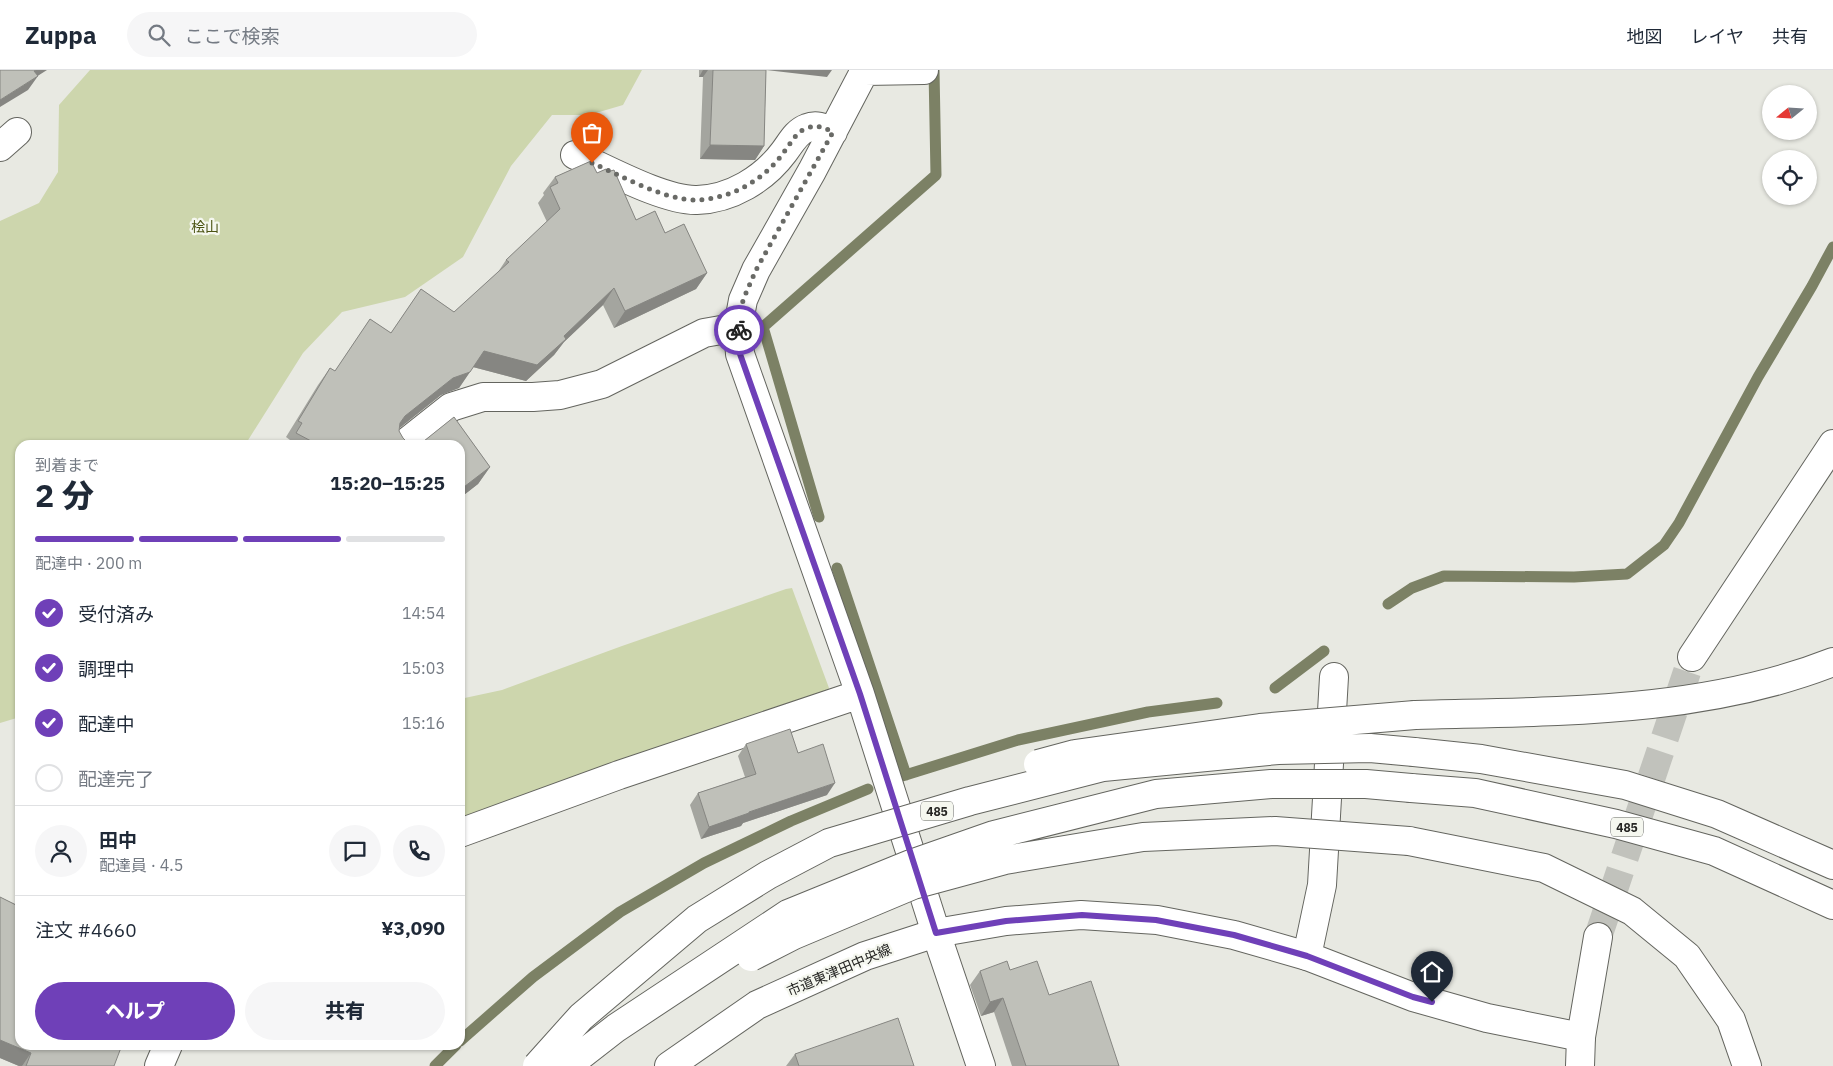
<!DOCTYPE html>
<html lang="ja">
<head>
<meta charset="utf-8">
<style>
	body { margin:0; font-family:"IBM Plex Sans","Noto Sans JP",sans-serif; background:#f6f6f7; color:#1f2937; height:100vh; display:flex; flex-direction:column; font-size:19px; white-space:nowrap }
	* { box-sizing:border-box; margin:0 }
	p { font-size:16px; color:#747a83 }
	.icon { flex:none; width:28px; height:28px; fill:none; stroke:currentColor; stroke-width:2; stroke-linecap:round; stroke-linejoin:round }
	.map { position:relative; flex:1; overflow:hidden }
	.panel { position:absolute; left:15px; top:370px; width:450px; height:610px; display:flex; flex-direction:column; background:#fff; border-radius:15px; box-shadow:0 1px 4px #0004 }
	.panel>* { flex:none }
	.needle { width:32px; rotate:252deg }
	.buttons { position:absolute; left:1762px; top:15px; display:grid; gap:10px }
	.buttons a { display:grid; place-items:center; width:55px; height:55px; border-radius:50%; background:#fff; box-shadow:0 1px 4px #0004; font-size:25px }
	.pin { position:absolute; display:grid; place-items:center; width:42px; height:42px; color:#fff; margin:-51px -21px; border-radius:50% 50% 50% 0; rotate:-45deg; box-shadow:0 0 5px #0007 }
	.pin .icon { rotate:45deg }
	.courier { position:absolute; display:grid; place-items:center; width:50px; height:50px; margin:-25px; border:4px solid #6f40b8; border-radius:50%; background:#fff; color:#222; box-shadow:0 1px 6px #0007 }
	.headline em { font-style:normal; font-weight:800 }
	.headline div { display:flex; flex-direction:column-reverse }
	.headline { display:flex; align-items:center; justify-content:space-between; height:85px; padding:0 20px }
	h1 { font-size:32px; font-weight:800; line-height:38px }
	.bar { display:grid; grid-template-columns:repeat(4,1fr); gap:8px 5px; align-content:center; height:60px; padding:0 20px }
	.bar i { height:6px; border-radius:4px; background:#e0e1e3 }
	.bar .selected { background:#6f40b8 }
	.bar p { grid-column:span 4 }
	.line { display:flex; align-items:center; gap:12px; padding:0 20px; border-top:1px solid #e0e1e3 }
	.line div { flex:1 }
	.round { display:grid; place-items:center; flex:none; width:52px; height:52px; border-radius:26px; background:#f6f6f7 }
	ol { padding:0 20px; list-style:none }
	li { display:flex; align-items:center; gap:15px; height:55px }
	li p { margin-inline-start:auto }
	li .icon { padding:5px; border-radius:50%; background:#6f40b8; color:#fff; stroke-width:4 }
	li:last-child { color:#747a83 }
	li i { width:28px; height:28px; border:2px solid #e0e1e3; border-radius:50% }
	.button { display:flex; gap:10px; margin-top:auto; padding:10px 20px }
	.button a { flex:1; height:58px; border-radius:30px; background:#6f40b8; color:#fff; font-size:20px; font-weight:800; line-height:58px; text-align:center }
	.button a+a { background:#f6f6f7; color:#1f2937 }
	header { display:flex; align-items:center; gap:30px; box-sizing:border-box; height:70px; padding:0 25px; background:#fff; border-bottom:1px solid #e0e1e3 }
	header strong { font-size:24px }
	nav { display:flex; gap:28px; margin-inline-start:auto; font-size:18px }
	.search { width:350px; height:45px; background:#f6f6f7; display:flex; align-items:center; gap:12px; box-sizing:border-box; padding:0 18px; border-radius:28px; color:#747a83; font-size:19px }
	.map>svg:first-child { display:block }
	.green { fill:#cdd6ad }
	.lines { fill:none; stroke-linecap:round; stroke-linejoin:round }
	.stream { stroke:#7c8165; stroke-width:11 }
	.minor-tunnel { stroke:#c1c2bc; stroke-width:28; stroke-dasharray:28 14; stroke-linecap:butt }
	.minor-casing { stroke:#64655f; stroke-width:30 }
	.tertiary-casing { stroke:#64655f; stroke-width:30 }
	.motorway-casing { stroke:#64655f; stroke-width:30 }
	.minor { stroke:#fff; stroke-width:28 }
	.tertiary { stroke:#fff; stroke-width:28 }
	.motorway { stroke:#fff; stroke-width:28 }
	.motorway-bridge-casing { stroke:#64655f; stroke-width:30; stroke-linecap:butt }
	.motorway-bridge { stroke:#fff; stroke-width:28 }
	.wall { fill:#a4a59f }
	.shaded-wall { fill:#868682 }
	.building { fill:#bfc0b9; stroke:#868682 }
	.done { stroke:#696a66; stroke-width:5; stroke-dasharray:0 9 }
	.route { stroke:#6f40b8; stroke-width:6 }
	.labels { text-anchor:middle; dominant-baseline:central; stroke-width:4.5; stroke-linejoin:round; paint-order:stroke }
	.shield { fill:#f5f7ef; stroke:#636460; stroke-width:1 }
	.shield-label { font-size:12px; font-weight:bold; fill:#252523 }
	.park-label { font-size:14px; fill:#4b5413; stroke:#f5f7ef }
	.street-label { font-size:14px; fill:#252523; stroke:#f5f7ef }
</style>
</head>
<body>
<header>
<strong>Zuppa</strong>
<div class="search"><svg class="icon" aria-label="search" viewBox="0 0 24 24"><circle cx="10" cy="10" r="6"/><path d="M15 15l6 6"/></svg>ここで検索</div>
<nav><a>地図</a><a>レイヤ</a><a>共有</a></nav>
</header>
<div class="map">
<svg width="1833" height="996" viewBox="0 0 1833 996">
	<rect width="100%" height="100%" fill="#e8e9e2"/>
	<path class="green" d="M 90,0 L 642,0 L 623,35 L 589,45 L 552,45 L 511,96 L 463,187 L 405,227 L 342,242 L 303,283 L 245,375 L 20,375 L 20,647 L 0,653 L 0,151 L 39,133 L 58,102 L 59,35 Z
		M 792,518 L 829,618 L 828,622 L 460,752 L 460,629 L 502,620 L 622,576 L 786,519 Z"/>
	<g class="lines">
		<path class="stream" d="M 819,447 L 763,257 L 936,105 L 934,0
			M 837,498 L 906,705
			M 1388,534 L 1412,518 L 1444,506 L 1574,507 L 1627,504 L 1664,475 L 1679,453 L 1758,307 L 1812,216 L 1833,177
			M 1275,618 L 1324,581
			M 899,707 L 1018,670 L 1148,642 L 1217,633
			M 460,971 L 533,907 L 620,842 L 704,793 L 791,751 L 868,719
			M 435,996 L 456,975"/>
		<path class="minor-tunnel" d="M 1598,867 L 1692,587"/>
		<g class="minor-casing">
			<path id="minor" d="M 865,0 L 812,101 L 756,200 L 743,230 L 738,257 L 740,284 L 860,624 L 936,863 L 981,996
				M 865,1 L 924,0
				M 0,77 L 17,62
				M 575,85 C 607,99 664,131 697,130 C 731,129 764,109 784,82 C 791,73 796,62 807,58 C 817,54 824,58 833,62
				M 403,375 L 451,337 L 483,327 L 533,327 L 560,325 L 602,314 L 704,263 L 738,257
				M 1692,587 L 1833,374
				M 460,763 L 619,705 L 860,624
				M 1307,886 L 1322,815 L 1334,607
				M 159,996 L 168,975
				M 1580,996 L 1581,967 L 1598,867"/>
		</g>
		<g class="tertiary-casing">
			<path id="tertiary" d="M 669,996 L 757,935 L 865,886 L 936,863 L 1006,851 L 1081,845 L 1157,850 L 1234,865 L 1307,886 L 1413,927 L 1487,948 L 1581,967"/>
		</g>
		<g class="motorway-casing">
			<path id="motorway" d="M 1415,645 C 1555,641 1701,644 1833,592
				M 1414,682 L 1481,689 L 1625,715 L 1717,744 L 1833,795
				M 1411,718 L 1475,723 L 1616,754 L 1714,781 L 1833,835
				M 1409,771 L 1544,798 L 1632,841 L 1687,886 L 1731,950 L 1747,996"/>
		</g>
		<use href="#minor" class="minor"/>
		<use href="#tertiary" class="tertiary"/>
		<use href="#motorway" class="motorway"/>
		<g class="motorway-bridge-casing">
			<path id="motorway-bridge" d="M 1038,694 L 1075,684 L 1260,658 L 1415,645
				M 751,887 L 794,865 L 913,815 L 1005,790 L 1143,767 L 1275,761 L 1409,771
				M 537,996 L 581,947 L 697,849 L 768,805 L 829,773 L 970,731 L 1103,697 L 1278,680 L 1370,678 L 1414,682
				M 567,996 L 616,958 L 788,844 L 911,794 L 994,765 L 1156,724 L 1271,714 L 1366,714 L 1411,718"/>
		</g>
		<use href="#motorway-bridge" class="motorway-bridge"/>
	</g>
	<path class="wall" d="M 699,0 L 766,0 L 764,76 L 755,90 L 700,89 L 703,7 L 699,7 Z
		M 591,91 L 597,103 L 606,99 L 607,102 L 614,100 L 636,150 L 655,141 L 665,163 L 684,154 L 707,203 L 696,219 L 614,258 L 603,235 L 564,272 L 554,285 L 526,311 L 473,297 L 459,318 L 441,325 L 400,358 L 399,361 L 403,368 L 408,373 L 416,374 L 424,371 L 454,347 L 490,397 L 478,414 L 460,428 L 460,375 L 287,375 L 290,370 L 286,367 L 318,315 L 330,298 L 335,301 L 370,249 L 391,263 L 421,219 L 454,242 L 498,202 L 506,190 L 547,152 L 538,133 L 544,125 L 543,123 L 555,107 Z
		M 746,674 L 798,683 L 827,725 L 743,753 L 741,756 L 701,769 L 690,735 L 698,723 L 745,707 L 738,686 Z
		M 0,827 L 17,835 L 20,827 L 20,975 L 114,996 L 19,996 L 0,988 Z
		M 1010,900 L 1049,925 L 1119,996 L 1012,996 L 994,942 L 981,946 L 970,915 L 980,901 Z
		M 795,984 L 914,996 L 786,996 Z"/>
	<path class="shaded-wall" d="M 36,0 L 47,0 L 25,14 L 34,1 Z
		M 703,0 L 708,0 L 703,7 L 699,7 Z
		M 766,0 L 832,0 L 827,7 Z
		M 38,6 L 28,20 L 0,37 L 0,30 Z
		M 710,75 L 764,76 L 755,90 L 700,89 Z
		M 707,203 L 696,219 L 614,258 L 625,241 Z
		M 614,218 L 603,235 L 564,272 L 554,285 L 526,311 L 473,297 L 484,281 L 564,266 Z
		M 470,302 L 459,318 L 441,325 L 393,363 L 405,346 L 453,308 Z
		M 490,397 L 478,414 L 460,428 L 460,420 Z
		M 835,713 L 827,725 L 743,753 L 741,756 L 701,769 L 709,757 L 749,742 Z
		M 1003,928 L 994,942 L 981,946 L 990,932 Z
		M 0,970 L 31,983 L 22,996 L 19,996 L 0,988 Z"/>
	<path class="building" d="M 0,0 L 36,0 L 34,1 L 38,6 L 0,30 Z
		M 713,0 L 766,0 L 764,76 L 710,75 Z
		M 591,91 L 597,103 L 606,99 L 607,102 L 614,100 L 636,150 L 655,141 L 665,163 L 684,154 L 707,203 L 625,241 L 614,218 L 564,266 L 566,269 L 537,295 L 484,281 L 470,302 L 453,308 L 405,346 L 400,353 L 399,361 L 403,368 L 408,373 L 416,374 L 424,371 L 454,347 L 490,397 L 460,420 L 460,375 L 308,375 L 311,371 L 296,363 L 302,353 L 298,351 L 330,298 L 335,301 L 370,249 L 391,263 L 421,219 L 454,242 L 509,192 L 506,190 L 560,139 L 550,117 L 558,113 L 555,107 Z
		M 790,659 L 798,683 L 823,674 L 835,713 L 749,742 L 749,743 L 709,757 L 698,723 L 756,704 L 746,674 Z
		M 0,827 L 20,837 L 20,975 L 122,975 L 114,996 L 26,996 L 31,983 L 0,970 Z
		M 1007,891 L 1010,900 L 1037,891 L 1049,925 L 1091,911 L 1119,996 L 1026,996 L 1003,928 L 990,932 L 980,901 Z
		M 898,948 L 914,996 L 799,996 L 795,984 Z"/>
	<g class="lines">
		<path class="done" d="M 592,93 C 622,106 664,130 696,130 C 731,129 764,110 784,82 C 791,73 796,62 807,58 C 817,54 824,58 833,62 L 756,200 L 743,230 L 739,260"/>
		<path class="route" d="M 739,260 L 740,284 L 860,624 L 936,863 L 1006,851 L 1082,845 L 1156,850 L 1234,865 L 1307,886 L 1413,927 L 1432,932"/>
	</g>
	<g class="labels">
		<g class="shield">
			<rect x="921" y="731.5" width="32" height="19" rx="4"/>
			<rect x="1611" y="747.5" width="32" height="19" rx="4"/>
		</g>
		<g class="shield-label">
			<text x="937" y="741">485</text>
			<text x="1627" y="757">485</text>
		</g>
		<g class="park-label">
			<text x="205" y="157">桧山</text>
		</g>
		<g class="street-label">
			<text transform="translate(839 900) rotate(-23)">市道東津田中央線</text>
		</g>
	</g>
</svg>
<div class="buttons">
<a><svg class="needle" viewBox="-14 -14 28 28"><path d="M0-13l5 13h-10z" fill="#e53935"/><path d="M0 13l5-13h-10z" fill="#747a83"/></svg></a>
<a><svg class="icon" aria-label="locate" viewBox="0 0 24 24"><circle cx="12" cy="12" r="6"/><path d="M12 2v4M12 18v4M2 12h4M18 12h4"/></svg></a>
</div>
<div class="pin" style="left:592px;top:93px;background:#ea580c"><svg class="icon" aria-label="bag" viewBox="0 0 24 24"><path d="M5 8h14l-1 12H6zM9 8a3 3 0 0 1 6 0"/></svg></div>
<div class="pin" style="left:1432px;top:932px;background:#1f2937"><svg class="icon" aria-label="home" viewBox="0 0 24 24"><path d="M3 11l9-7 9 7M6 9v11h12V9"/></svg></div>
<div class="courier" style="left:739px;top:260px"><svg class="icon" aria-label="bike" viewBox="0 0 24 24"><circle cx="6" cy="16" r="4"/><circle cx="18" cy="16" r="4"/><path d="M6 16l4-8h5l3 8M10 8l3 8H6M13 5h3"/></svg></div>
<section class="panel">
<div class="headline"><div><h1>2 分</h1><p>到着まで</p></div><em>15:20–15:25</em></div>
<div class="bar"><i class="selected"></i><i class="selected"></i><i class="selected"></i><i></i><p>配達中 · 200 m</p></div>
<ol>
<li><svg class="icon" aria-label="check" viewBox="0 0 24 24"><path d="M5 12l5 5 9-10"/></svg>受付済み<p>14:54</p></li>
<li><svg class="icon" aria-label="check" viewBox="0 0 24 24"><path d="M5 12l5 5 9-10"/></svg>調理中<p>15:03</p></li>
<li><svg class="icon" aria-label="check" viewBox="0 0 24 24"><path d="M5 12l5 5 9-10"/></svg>配達中<p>15:16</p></li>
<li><i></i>配達完了</li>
</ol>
<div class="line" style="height:90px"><a class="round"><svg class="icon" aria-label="person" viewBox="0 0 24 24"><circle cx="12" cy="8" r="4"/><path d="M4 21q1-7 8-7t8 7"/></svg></a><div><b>田中</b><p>配達員 · 4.5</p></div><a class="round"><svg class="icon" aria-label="chat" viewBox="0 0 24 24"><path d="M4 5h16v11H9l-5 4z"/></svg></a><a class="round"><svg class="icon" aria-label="phone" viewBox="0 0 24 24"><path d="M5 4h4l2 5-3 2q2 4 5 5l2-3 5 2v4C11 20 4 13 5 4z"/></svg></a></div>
<div class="line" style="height:65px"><div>注文 #4660</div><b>¥3,090</b></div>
<div class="button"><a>ヘルプ</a><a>共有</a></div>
</section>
</div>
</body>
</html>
